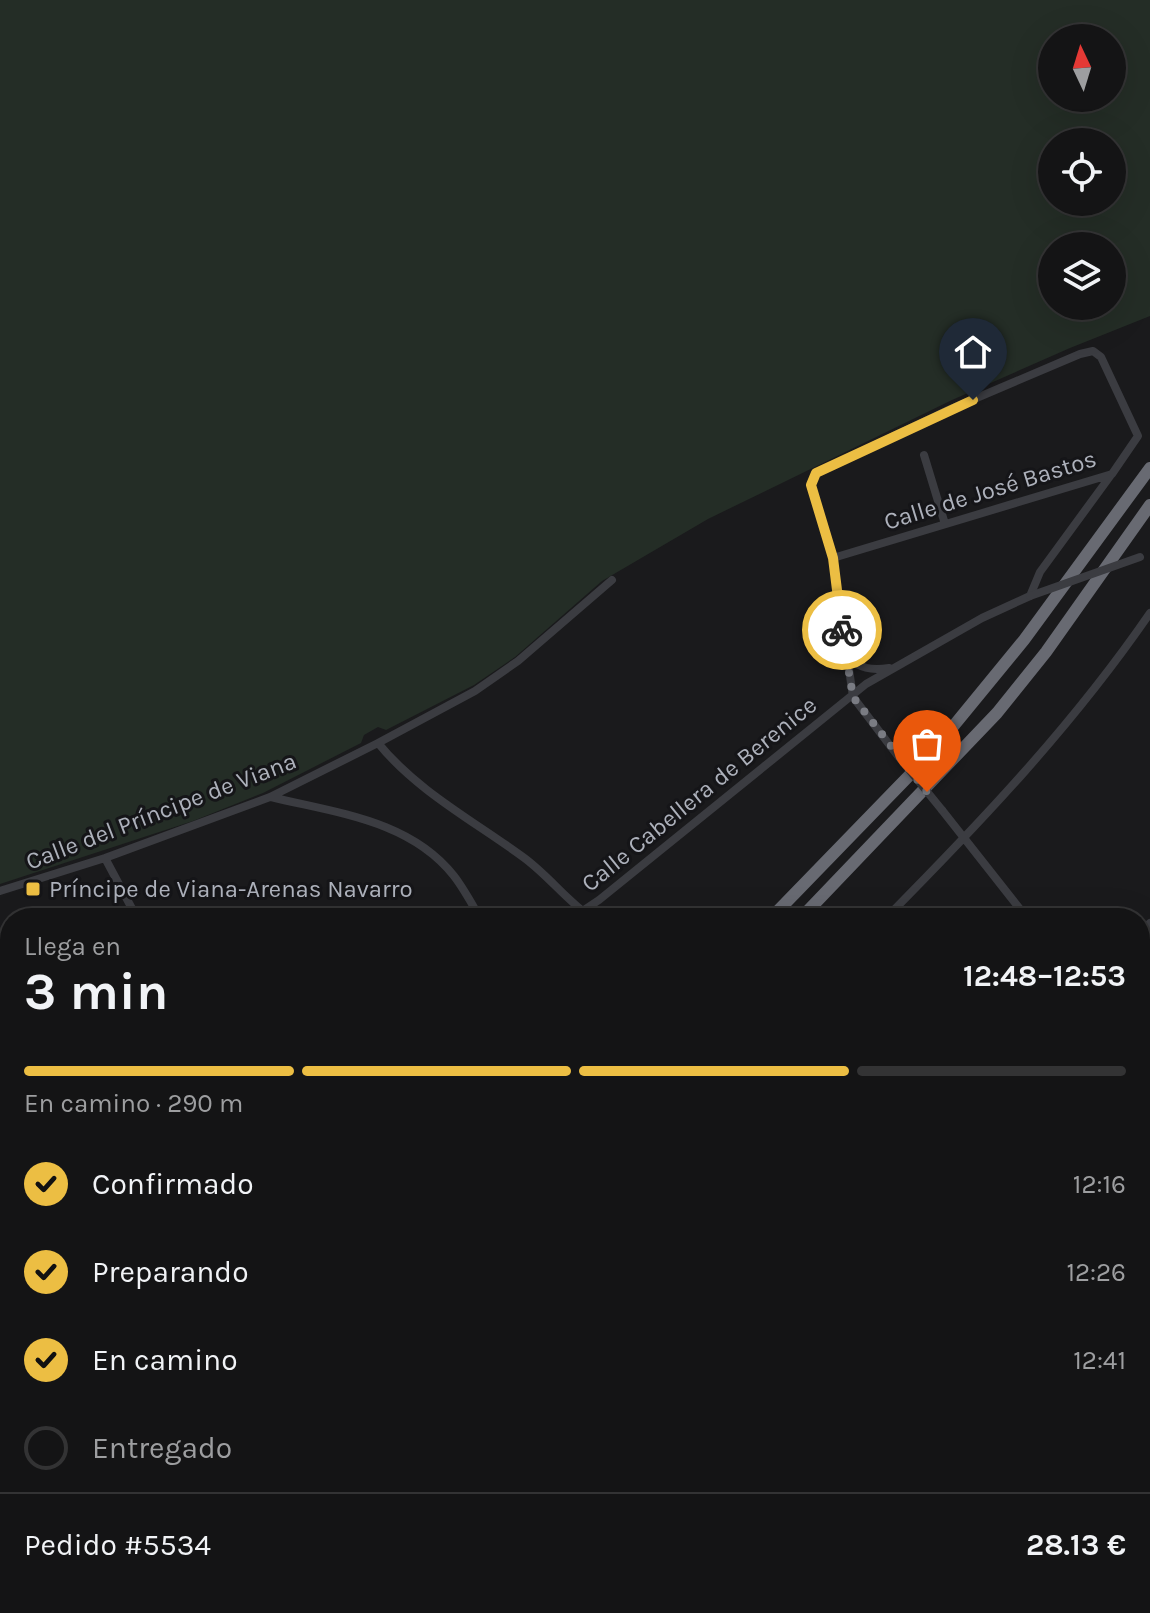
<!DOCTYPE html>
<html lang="es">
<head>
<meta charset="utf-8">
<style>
	body { margin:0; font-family:Karla,sans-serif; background:#1d1d1e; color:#f1f3f6; height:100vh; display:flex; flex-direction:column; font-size:30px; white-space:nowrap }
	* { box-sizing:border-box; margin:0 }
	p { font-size:26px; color:#9d9ea0 }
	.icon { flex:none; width:44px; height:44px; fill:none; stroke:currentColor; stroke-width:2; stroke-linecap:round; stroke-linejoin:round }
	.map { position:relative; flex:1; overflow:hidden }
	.details { position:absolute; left:0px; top:908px; width:1150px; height:706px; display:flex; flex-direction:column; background:#141415; border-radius:32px 32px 0 0; box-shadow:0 8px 32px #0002,0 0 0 2px #333334 }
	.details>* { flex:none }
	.needle { width:52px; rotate:356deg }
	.tools { position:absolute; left:1038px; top:24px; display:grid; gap:16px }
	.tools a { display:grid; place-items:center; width:88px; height:88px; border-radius:50%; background:#141415; box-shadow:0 8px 32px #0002,0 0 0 2px #333334; font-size:40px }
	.pin { position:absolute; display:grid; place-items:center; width:68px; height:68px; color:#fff; margin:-82px -34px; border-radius:50% 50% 50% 0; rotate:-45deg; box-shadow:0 0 8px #0007 }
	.pin .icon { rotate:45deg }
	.courier { position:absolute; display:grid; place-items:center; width:80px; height:80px; margin:-40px; border:6px solid #ecbe43; border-radius:50%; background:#fff; color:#222; box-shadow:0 2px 10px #0007 }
	.head em { font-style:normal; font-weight:700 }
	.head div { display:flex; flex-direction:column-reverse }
	.head { display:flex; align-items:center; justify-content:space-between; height:136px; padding:0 24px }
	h1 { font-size:52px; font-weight:700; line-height:60px }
	.bar { display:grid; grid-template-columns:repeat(4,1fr); gap:12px 8px; align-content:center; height:96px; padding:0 24px }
	.bar i { height:10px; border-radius:6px; background:#333334 }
	.bar .active { background:#ecbe43 }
	.bar p { grid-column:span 4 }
	.line { display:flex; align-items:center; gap:20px; padding:0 24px; border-top:2px solid #333334 }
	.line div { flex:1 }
	ol { padding:0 24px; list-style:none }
	li { display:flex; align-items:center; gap:24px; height:88px }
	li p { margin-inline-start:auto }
	li .icon { padding:8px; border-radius:50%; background:#ecbe43; color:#111; stroke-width:4 }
	li:last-child { color:#9d9ea0 }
	li i { width:44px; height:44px; border:4px solid #333334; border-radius:50% }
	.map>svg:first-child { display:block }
	.built { fill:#262629 }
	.green { fill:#242d26; fill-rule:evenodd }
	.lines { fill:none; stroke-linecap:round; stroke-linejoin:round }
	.minor { stroke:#3b3c41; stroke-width:8 }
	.major { stroke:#575960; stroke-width:10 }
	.highway { stroke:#686a72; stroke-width:12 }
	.minor-bridge { stroke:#3b3c41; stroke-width:8 }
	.done { stroke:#7a7c83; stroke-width:8; stroke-dasharray:0 14.4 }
	.route { stroke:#ecbe43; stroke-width:10 }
	.poi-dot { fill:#ecbe43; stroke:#151518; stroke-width:3 }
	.labels { text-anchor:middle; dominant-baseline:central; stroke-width:6; stroke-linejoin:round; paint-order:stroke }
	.street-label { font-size:24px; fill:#adb1bb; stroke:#151518 }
	.poi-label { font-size:24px; fill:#adb1bb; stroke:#151518; text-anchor:start }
</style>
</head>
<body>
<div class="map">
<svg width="1150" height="1613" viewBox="0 0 1150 1613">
	<rect width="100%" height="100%" fill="#1a1a1c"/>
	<path class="built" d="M 1140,1573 L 1150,1573 L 1150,1613 L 1133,1613 L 1132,1604 L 1140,1604 Z
		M 724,1604 L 780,1604 L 783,1613 L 727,1613 Z"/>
	<path class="green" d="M 0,0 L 1150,0 L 1150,316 L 1070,348 L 952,400 L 708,519 L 602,581 L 515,657 L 474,685 L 386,730 L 378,727 L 364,735 L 361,743 L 263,793 L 193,821 L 0,884 ZM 1112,38 L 1112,98 L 1052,98 L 1052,38 ZM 1112,142 L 1112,202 L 1052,202 L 1052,142 ZM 1052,246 L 1112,246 L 1112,306 L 1052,306 Z
		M 1140,1078 L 1150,1090 L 1150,1215 L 1140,1226 Z"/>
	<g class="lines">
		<path class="minor" d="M 924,455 L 945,524
			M 833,558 L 1112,474 L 1138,436 L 1101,357 L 1093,351 L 1080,354 L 946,411 L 816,473 L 811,485 L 833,558 L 853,697 L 898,756
			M 846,657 C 861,668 870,671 889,668
			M 378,743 C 417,791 474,821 523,857 C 548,875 567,901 592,918
			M 271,797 C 336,813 410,820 454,876 C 464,889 472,904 480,918
			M 942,810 L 1027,918
			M 105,858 L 137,918
			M 0,891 L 105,858 L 270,797 L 378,743 L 475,691 L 518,661 L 612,580
			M 572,918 L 599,900 L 866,684 L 982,618 L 1030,596 L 1040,572 L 1111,475
			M 886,918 C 981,822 1073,725 1150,613
			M 1140,932 L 1150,923
			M 1140,960 L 1150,951
			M 0,1006 L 10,1022
			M 1140,1058 L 1150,1071
			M 0,1227 L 10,1221
			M 1140,1245 L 1150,1232
			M 1140,1375 L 1150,1380
			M 426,1604 L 429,1613
			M 680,1604 L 683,1613
			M 1084,1604 L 1085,1613
			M 882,1613 L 903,1608 L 943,1613
			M 1043,1613 L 1061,1604"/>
		<path class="major" d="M 10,1557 C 2,1568 2,1579 10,1589
			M 16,1604 L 18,1613
			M 52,1604 L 55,1613"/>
		<path class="highway" d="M 771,918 L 933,751 L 1024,640 L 1150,468
			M 801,918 L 997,713 L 1046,652 L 1150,505
			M 0,1336 L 10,1330
			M 0,1363 L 10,1359
			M 0,1442 L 10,1442
			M 0,1453 L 10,1454
			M 0,1465 L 10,1466
			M 0,1478 L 10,1479
			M 1140,1529 L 1150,1530
			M 1140,1544 L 1150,1545
			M 0,1559 L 10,1556
			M 1140,1560 L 1150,1561
			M 0,1572 L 4,1576
			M 71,1613 L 79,1604
			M 104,1613 L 112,1604
			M 122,1613 L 128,1604
			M 206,1613 L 216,1604
			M 227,1613 L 237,1604"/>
		<path class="minor-bridge" d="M 1030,596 L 1140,557
			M 898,756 L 942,810"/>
	</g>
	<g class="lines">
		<path class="done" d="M 842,630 L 853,697 L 927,792"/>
		<path class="route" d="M 842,630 L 833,558 L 811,485 L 816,473 L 973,400"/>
	</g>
	<rect class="poi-dot" x="25" y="881" width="16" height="16" rx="4"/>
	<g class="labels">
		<g class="street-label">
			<text transform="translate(990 490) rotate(-17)">Calle de José Bastos</text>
			<text transform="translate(699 794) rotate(-39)">Calle Cabellera de Berenice</text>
			<text transform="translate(161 811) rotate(-21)">Calle del Príncipe de Viana</text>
		</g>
		<g class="poi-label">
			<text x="49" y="889">Príncipe de Viana-Arenas Navarro</text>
		</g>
	</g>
</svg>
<div class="tools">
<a><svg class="needle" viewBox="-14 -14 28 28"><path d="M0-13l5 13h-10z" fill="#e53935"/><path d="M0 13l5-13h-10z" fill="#9d9ea0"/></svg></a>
<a><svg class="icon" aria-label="locate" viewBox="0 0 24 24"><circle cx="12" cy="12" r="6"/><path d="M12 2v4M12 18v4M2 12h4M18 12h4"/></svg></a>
<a><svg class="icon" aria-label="layers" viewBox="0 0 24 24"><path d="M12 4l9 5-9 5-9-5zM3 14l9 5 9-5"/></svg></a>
</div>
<div class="pin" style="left:927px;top:792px;background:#ea580c"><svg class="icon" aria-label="bag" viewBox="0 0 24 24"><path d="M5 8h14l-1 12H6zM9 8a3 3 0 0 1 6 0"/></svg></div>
<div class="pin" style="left:973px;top:400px;background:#1f2937"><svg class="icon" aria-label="home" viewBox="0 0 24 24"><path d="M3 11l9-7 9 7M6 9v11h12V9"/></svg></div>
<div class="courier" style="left:842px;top:630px"><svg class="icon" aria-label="bike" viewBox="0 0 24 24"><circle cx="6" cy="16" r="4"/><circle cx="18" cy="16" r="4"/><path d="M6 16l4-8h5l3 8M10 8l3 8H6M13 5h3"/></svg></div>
<section class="details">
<div class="head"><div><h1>3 min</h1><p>Llega en</p></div><em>12:48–12:53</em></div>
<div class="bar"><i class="active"></i><i class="active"></i><i class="active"></i><i></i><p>En camino · 290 m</p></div>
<ol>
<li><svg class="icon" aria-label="check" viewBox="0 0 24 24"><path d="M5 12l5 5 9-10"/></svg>Confirmado<p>12:16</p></li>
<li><svg class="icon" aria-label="check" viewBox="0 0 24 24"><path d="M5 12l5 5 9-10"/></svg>Preparando<p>12:26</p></li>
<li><svg class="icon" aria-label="check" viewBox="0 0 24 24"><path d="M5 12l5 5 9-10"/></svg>En camino<p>12:41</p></li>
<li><i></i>Entregado</li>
</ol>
<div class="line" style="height:104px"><div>Pedido #5534</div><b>28.13 €</b></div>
</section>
</div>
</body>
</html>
